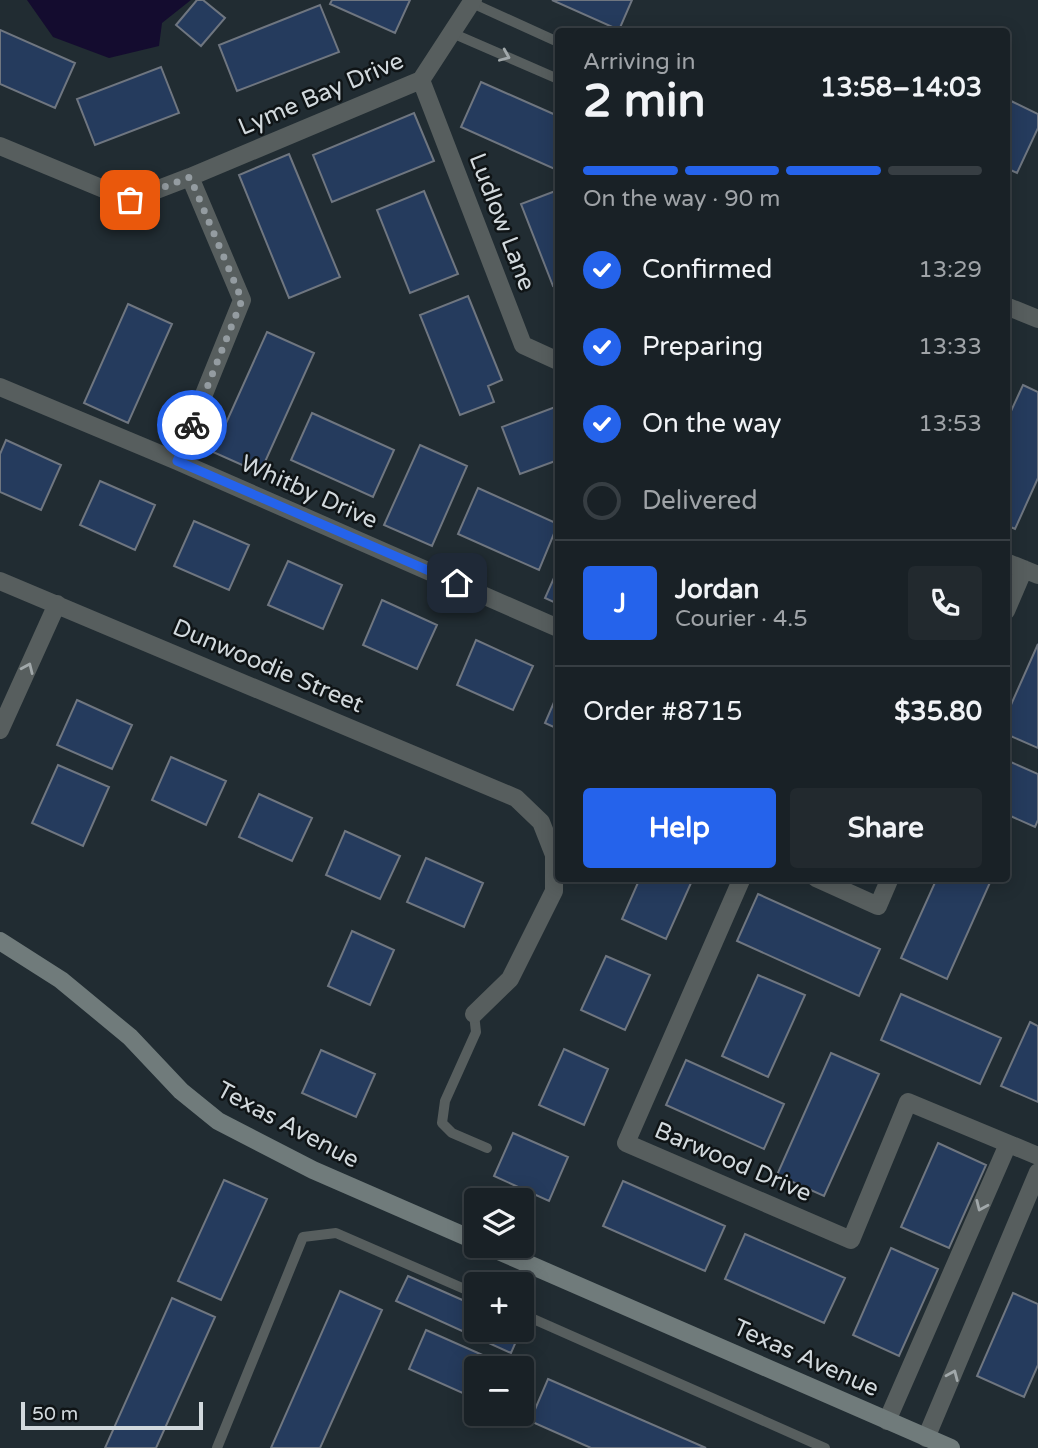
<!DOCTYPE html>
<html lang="en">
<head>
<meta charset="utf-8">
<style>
	body { margin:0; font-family:"Varela Round",sans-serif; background:#22292e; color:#f1f3f6; height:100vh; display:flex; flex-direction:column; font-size:26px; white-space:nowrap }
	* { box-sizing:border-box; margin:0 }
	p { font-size:23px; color:#9fa3a7 }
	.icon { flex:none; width:38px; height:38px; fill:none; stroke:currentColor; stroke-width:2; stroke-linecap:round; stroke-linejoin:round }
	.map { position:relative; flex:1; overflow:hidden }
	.drawer { position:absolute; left:555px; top:28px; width:455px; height:854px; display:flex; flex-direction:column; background:#192126; border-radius:7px; box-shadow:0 4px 18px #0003,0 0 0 2px #373e43 }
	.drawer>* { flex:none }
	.controls { position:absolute; left:464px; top:1188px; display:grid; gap:14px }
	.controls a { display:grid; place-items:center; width:70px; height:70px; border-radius:7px; background:#192126; box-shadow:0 4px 18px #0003,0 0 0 2px #373e43; font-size:35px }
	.scale { position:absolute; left:21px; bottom:18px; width:182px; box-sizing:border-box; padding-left:7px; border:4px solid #d2d9dd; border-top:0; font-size:19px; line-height:24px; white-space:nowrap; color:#d2d9dd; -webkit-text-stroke:5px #0f1416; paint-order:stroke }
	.pin { position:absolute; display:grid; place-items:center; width:60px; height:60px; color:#fff; margin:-30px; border-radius:14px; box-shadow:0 4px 10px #0006 }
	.courier { position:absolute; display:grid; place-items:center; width:70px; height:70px; margin:-35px; border:5px solid #2563eb; border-radius:50%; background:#fff; color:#222; box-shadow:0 2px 9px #0007 }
	.overview em { font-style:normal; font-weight:700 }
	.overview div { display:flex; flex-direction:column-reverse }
	.overview { display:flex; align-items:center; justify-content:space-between; height:119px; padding:0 28px }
	h1 { font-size:46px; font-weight:700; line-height:52px }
	.bar { display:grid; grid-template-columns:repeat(4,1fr); gap:10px 7px; align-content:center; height:84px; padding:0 28px }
	.bar i { height:9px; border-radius:5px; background:#373e43 }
	.bar .active { background:#2563eb }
	.bar p { grid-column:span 4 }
	.line { display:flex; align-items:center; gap:18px; padding:0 28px; border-top:2px solid #373e43 }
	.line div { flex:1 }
	.round { display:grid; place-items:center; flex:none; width:74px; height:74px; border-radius:7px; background:#22292e }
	ol { padding:0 28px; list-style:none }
	li { display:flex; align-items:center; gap:21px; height:77px }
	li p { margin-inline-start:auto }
	li .icon { padding:7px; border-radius:50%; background:#2563eb; color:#fff; stroke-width:4 }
	li:last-child { color:#9fa3a7 }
	li i { width:38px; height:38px; border:4px solid #373e43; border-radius:50% }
	.button { display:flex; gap:14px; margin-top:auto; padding:14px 28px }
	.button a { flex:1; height:80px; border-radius:7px; background:#2563eb; color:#fff; font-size:28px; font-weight:700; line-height:80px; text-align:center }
	.button a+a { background:#22292e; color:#f1f3f6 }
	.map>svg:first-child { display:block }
	.water { fill:#140c2f }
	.building { fill:#253b5d; stroke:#6f7680; stroke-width:2 }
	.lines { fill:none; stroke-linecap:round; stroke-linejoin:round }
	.lane { stroke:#575e5e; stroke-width:10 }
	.street { stroke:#575e5e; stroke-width:18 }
	.secondary { stroke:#707b7b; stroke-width:18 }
	.oneway { stroke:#a1a8aa }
	.done { stroke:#949ca1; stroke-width:7; stroke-dasharray:0 12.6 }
	.route { stroke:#2563eb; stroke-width:9 }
	.labels { text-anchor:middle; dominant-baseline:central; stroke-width:5; stroke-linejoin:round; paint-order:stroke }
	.street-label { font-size:24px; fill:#d2d9dd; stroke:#0f1416 }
</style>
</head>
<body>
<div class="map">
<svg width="1038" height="1448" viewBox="0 0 1038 1448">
	<rect width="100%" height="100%" fill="#212c32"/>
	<path class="water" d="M 27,0 L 191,0 L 162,23 L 159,46 L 109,58 L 53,37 Z"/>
	<path class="building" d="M 197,0 L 203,0 L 225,18 L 201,46 L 176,25 Z
		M 332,0 L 410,0 L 395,33 L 330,4 Z
		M 552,0 L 632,0 L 619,30 Z
		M 320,5 L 339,52 L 237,91 L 219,45 Z
		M 0,30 L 75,63 L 55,108 L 0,84 Z
		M 161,67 L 179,113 L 95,145 L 77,99 Z
		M 481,82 L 558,116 L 557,170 L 461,127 Z
		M 1011,101 L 1038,114 L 1038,128 L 1017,173 L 1006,168 L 1006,112 Z
		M 414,113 L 434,161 L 332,202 L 313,155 Z
		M 289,154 L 340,277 L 289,298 L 239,175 Z
		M 558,190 L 558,284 L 553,286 L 521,204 Z
		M 424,191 L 458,274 L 410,293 L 377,210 Z
		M 468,296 L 502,380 L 488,386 L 494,402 L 460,415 L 420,315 Z
		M 128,304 L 172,324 L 128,423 L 84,403 Z
		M 267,332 L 314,353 L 260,473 L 213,452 Z
		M 1023,385 L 1038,392 L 1038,478 L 1015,529 L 1006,525 L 1006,422 Z
		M 558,406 L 558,460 L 520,474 L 502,427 Z
		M 312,413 L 394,450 L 373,497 L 291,460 Z
		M 6,440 L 61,465 L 41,510 L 0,492 L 0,454 Z
		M 420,445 L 467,466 L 432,546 L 384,525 Z
		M 100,481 L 155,505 L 135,550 L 80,525 Z
		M 478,488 L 558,524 L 539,570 L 458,534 Z
		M 194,521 L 249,545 L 229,590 L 174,566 Z
		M 288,561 L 342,585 L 323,629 L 268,605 Z
		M 558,569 L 558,604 L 545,598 Z
		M 382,600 L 437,625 L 417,669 L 363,645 Z
		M 476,640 L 533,666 L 513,710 L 457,685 Z
		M 1038,644 L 1038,748 L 1006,734 L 1006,716 Z
		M 558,693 L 558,729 L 545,723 Z
		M 77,700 L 132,725 L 112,769 L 57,745 Z
		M 171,757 L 226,781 L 206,825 L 152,800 Z
		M 1006,760 L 1038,774 L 1038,820 L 1035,827 L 1006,814 Z
		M 58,765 L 109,787 L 83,846 L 32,823 Z
		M 259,794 L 312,818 L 292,861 L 239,837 Z
		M 345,831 L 400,856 L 380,899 L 326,875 Z
		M 426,858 L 483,883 L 464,927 L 407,902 Z
		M 640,878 L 680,878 L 691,883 L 666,939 L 622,919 Z
		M 937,878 L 992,878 L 947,979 L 901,958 Z
		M 758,894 L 880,949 L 859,996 L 737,941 Z
		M 352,931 L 394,950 L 370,1005 L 328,986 Z
		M 606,956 L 650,975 L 625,1030 L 581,1010 Z
		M 758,975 L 805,995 L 768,1077 L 722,1056 Z
		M 901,994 L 1001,1038 L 980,1084 L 881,1040 Z
		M 1030,1022 L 1038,1026 L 1038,1102 L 1001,1086 Z
		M 564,1049 L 608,1069 L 584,1125 L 539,1105 Z
		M 321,1050 L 375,1074 L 356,1117 L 302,1093 Z
		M 831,1053 L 879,1074 L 824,1196 L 777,1175 Z
		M 686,1060 L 784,1104 L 764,1149 L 666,1105 Z
		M 513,1133 L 568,1157 L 549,1201 L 494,1176 Z
		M 938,1143 L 986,1165 L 949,1248 L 901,1227 Z
		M 224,1180 L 267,1199 L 221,1300 L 178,1281 Z
		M 623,1181 L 725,1226 L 705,1271 L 603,1226 Z
		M 745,1234 L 845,1278 L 824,1323 L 725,1279 Z
		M 891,1248 L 938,1269 L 899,1356 L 853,1335 Z
		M 408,1276 L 476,1306 L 476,1330 L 521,1330 L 511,1353 L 396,1301 Z
		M 340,1291 L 382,1310 L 320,1448 L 271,1448 Z
		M 1013,1293 L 1038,1304 L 1038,1365 L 1024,1397 L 977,1376 Z
		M 172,1298 L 215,1317 L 156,1448 L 105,1448 Z
		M 426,1330 L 512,1368 L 476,1368 L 476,1399 L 409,1369 Z
		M 548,1379 L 706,1448 L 591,1448 L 530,1421 Z"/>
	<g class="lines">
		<path class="lane" d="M 472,3 L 558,42
			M 452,33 L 558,79
			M 474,1014 L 476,1032 L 445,1101 L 442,1123 L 452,1133 L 487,1148
			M 522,1314 L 825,1448
			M 217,1448 L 303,1237 L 336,1233 L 476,1294"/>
		<path class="street" d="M 421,80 L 523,345 L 558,361
			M 0,146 L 130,200 L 190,177 L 242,300 L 177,461
			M 190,177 L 421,80 L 473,0
			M 1006,306 L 1038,319
			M 0,387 L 177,461 L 558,628
			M 1006,562 L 1038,575
			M 0,581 L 516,798 L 541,822 L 554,855 L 554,891 L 510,979 L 474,1014
			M 1006,611 L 1024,569
			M 0,730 L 57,604
			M 742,878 L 626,1143 L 851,1240 L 908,1102 L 1038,1156
			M 816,878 L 878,906 L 890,878
			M 887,1421 L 1008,1144
			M 926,1438 L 1038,1172"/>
		<path class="secondary" d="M 0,941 L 61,980 L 130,1037 L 181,1091 L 218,1121 L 313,1170 L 476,1241
			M 487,1246 L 951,1448"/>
	</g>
	<defs><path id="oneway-chevron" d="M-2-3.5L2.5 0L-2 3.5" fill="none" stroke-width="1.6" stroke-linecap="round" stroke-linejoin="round" transform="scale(1.75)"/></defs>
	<g class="oneway">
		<use href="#oneway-chevron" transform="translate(505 56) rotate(23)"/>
		<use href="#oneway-chevron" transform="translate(28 668) rotate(-66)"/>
		<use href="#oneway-chevron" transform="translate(981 1206) rotate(114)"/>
		<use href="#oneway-chevron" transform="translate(953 1375) rotate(-67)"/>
	</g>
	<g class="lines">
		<path class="done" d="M 130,200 L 190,177 L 242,300 L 192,425"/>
		<path class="route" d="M 192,425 L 177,461 L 457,583"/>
	</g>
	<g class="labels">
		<g class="street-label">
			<text transform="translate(321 94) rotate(-23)">Lyme Bay Drive</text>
			<text transform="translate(502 222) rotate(69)">Ludlow Lane</text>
			<text transform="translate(309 492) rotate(24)">Whitby Drive</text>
			<text transform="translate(268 666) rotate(23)">Dunwoodie Street</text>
			<text transform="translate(288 1125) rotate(28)">Texas Avenue</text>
			<text transform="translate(733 1162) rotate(23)">Barwood Drive</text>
			<text transform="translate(806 1358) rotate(24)">Texas Avenue</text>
		</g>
	</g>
</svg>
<div class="controls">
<a><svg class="icon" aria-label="layers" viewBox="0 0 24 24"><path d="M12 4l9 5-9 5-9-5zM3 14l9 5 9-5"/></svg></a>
<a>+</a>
<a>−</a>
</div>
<div class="scale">50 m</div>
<div class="pin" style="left:130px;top:200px;background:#ea580c"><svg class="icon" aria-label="bag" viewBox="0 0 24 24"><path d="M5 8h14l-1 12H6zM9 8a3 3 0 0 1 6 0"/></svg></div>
<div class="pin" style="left:457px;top:583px;background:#1f2937"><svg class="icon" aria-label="home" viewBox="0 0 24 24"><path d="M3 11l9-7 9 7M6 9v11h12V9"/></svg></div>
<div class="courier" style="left:192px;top:425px"><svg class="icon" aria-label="bike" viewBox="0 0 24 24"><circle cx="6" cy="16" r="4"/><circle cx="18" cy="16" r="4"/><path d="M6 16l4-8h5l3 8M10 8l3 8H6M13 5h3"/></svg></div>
<section class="drawer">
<div class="overview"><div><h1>2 min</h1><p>Arriving in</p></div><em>13:58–14:03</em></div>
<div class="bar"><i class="active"></i><i class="active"></i><i class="active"></i><i></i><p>On the way · 90 m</p></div>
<ol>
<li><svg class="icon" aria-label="check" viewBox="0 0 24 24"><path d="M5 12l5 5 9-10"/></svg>Confirmed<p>13:29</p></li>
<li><svg class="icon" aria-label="check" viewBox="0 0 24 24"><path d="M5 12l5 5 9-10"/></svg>Preparing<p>13:33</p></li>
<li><svg class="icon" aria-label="check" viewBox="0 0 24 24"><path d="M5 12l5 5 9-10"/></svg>On the way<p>13:53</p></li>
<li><i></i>Delivered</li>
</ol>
<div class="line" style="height:126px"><b class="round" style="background:#2563eb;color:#fff">J</b><div><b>Jordan</b><p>Courier · 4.5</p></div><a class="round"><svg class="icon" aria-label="phone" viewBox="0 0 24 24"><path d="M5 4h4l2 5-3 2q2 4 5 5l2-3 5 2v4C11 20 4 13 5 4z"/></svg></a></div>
<div class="line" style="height:91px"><div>Order #8715</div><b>$35.80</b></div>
<div class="button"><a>Help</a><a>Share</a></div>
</section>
</div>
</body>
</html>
